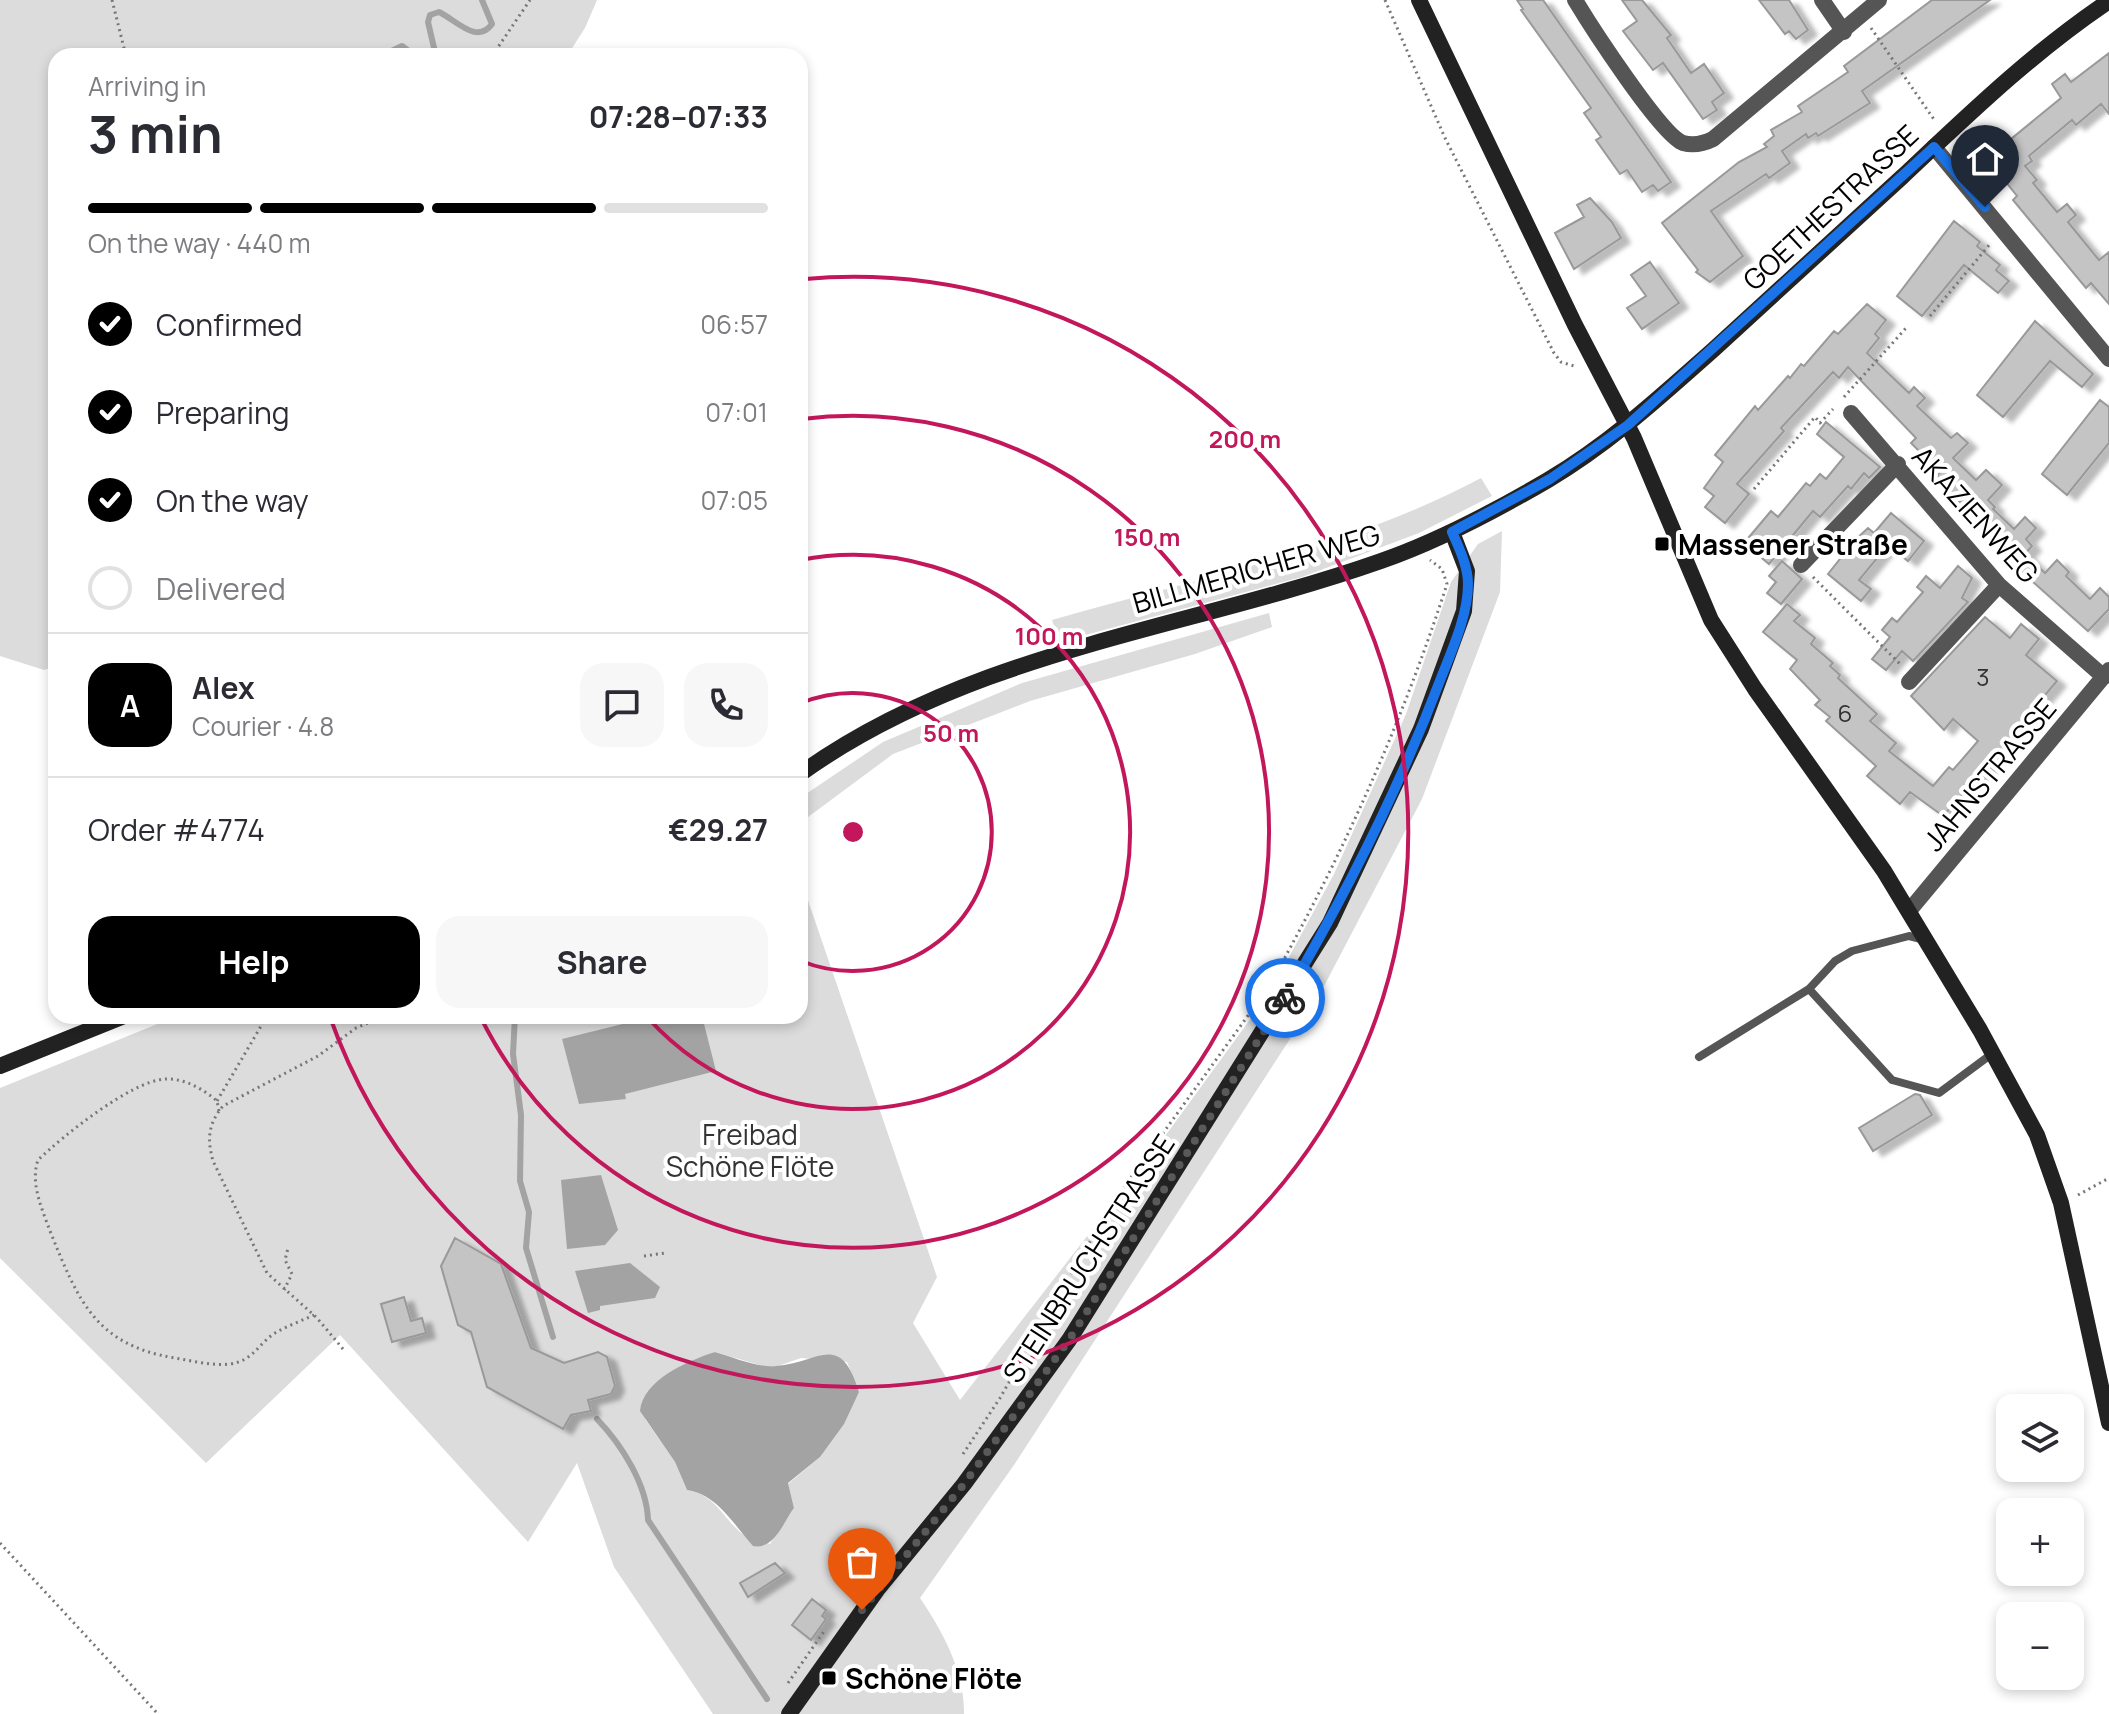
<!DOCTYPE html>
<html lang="en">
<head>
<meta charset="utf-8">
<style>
	body { margin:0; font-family:Manrope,sans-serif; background:#f7f7f7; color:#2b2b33; height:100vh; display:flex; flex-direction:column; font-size:30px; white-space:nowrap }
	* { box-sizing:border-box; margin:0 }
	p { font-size:26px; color:#7c7c81 }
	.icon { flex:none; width:44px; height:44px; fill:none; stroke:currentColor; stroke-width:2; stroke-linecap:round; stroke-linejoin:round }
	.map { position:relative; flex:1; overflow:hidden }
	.drawer { position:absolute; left:48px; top:48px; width:760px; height:976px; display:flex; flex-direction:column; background:#fff; border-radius:24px; box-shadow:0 4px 12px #0003 }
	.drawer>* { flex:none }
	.tools { position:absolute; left:1996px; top:1394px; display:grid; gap:16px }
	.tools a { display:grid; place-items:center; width:88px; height:88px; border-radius:16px; background:#fff; box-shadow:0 4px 12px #0003; font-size:40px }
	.pin { position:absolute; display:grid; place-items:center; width:68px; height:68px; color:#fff; margin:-82px -34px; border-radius:50% 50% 50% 0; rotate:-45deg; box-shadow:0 0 8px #0007 }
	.pin .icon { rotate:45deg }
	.courier { position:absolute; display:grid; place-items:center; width:80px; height:80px; margin:-40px; border:6px solid #1a73e8; border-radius:50%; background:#fff; color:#222; box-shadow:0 2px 10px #0007 }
	.overview em { font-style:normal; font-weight:700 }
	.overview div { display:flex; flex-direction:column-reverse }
	.overview { display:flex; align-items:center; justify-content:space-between; height:136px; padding:0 40px }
	h1 { font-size:52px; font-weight:700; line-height:60px }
	.bar { display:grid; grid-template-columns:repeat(4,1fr); gap:12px 8px; align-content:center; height:96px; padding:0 40px }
	.bar i { height:10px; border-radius:6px; background:#e1e1e2 }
	.bar .current { background:#000 }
	.bar p { grid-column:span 4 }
	.line { display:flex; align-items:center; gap:20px; padding:0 40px; border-top:2px solid #e1e1e2 }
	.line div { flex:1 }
	.round { display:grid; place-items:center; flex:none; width:84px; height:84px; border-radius:24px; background:#f7f7f7 }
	ol { padding:0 40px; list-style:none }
	li { display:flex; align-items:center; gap:24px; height:88px }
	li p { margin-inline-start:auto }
	li .icon { padding:8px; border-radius:50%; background:#000; color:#fff; stroke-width:4 }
	li:last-child { color:#7c7c81 }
	li i { width:44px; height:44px; border:4px solid #e1e1e2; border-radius:50% }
	.button { display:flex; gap:16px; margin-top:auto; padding:16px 40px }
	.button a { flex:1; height:92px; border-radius:24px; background:#000; color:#fff; font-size:32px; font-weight:700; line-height:92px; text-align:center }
	.button a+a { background:#f7f7f7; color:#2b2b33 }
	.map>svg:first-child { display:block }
	.green { fill:#dcdcdc; fill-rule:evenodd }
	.water { fill:#a3a3a3 }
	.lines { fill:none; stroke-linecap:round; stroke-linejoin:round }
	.stream { stroke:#a3a3a3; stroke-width:6 }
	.building { fill:#c4c4c4; stroke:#999; stroke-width:2; filter:url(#shadow) }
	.path { stroke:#777; stroke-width:3; stroke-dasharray:2 4; stroke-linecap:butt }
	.lane { stroke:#555; stroke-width:8 }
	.street { stroke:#555; stroke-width:16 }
	.secondary { stroke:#222; stroke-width:16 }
	.done { stroke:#595959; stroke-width:8; stroke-dasharray:0 14.4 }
	.route { stroke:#1a73e8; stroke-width:10 }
	.ring { fill:none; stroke:#c2185b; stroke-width:4 }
	.poi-dot { fill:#000; stroke:#fff; stroke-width:3 }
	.labels { text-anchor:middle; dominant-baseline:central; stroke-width:8; stroke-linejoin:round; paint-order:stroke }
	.number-label { font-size:24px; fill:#313131 }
	.street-label { font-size:28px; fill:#000; stroke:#fff }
	.poi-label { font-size:28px; font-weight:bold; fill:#000; stroke:#fff; text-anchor:start }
	.park-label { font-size:28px; fill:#333; stroke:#fff }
	.centre { fill:#c2185b; stroke:#fff; stroke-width:4 }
	.ring-label { font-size:24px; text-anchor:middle; font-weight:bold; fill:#c2185b; stroke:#fff; stroke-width:8; stroke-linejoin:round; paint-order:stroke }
</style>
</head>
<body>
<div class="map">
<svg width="2109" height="1714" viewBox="0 0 2109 1714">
	<defs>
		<filter id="shadow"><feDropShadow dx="9" dy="5" stdDeviation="2" flood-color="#0004"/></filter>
	</defs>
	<rect width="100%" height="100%" fill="#fff"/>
	<path class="green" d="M 0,0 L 597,0 L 585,28 L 567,56 L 56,56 L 56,666 L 44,670 L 0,656 Z
		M 1481,478 L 1492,496 L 1419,533 L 1302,577 L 1059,642 L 1052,620 C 1196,579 1348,549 1481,478 Z
		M 1502,531 L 1500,592 L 1422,799 L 1323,988 L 1014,1465 L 920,1598 C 943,1632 965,1672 964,1714 L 713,1714 L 614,1567 L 577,1463 L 528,1542 L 340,1335 L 206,1463 L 0,1258 L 0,1088 L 177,1016 L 800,1016 L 800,877 L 937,1277 L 913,1323 L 960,1400 L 1171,1128 L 1270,992 L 1334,874 L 1406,714 L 1451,582 L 1478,544 ZM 715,1352 L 763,1366 L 778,1366 L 801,1358 L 847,1362 L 859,1392 L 820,1457 L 788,1484 L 794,1508 L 770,1544 C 761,1541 747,1538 740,1532 C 722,1516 714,1494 687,1490 L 675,1462 L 645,1419 L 681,1366 Z
		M 1269,613 L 1272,627 L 1195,654 L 1030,701 L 893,754 L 800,823 L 800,798 L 883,742 L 1022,683 Z"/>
	<path class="water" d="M 655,1016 L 702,1016 L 716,1071 L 625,1094 L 626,1099 L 579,1104 L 562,1039 Z
		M 601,1175 L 618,1230 L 605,1245 L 567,1249 L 561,1180 Z
		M 630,1263 L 660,1287 L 655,1298 L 600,1306 L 600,1310 L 588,1313 L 575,1271 Z
		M 715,1352 C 733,1357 757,1368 776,1366 C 819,1363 840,1330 859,1392 L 844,1424 L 820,1457 L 788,1483 L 794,1508 C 783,1523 774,1550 753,1546 C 734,1525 717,1494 687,1490 L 675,1462 L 640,1411 C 643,1380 687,1361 715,1352 Z"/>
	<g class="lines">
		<path class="stream" d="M 381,56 L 402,46 L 415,56
			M 432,56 L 435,52 L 428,22 L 430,15 L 439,12 C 456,20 477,45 492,24 L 482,0
			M 515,1016 L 513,1054 L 521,1115 L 520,1181 L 529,1212 L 526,1248 L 553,1337
			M 597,1419 C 622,1445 647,1485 648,1520 L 767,1699"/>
	</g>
	<path class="building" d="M 1517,0 L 1543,0 L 1671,182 L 1658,191 L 1653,185 L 1642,192 L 1627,170 L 1620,174 L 1596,140 L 1601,137 L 1584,113 L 1591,108 L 1521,10 L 1523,9 Z
		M 1622,0 L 1642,0 L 1671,35 L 1667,38 L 1691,73 L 1704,64 L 1724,93 L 1712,102 L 1717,110 L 1703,119 L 1663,63 L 1653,70 L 1623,31 L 1637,21 Z
		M 1759,0 L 1789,0 L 1808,30 L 1796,39 L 1789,31 L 1785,34 Z
		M 1932,0 L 1990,0 L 1862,91 L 1870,103 L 1818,136 L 1816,133 L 1808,138 L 1806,134 L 1782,151 L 1790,163 L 1769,178 L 1766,174 L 1711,211 L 1743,256 L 1710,282 L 1696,272 L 1698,270 L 1662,223 L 1739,162 L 1767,147 L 1764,144 L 1774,136 L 1771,130 L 1802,112 L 1798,106 L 1848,72 L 1844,66 Z
		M 2109,53 L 2109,114 L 2101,104 L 2076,125 L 2072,120 L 2029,156 L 2032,161 L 2025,166 L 2037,180 L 2033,183 L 2057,212 L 2067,204 L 2076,215 L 2068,222 L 2099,260 L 2109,252 L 2109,304 L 2091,283 L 2086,288 L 2013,200 L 2017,196 L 2005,181 L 2014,174 L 1989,144 L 1999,135 L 2006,143 L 2061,98 L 2052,84 L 2065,74 L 2071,82 Z
		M 1590,198 L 1612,222 L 1621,238 L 1574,269 L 1555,233 L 1584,217 L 1577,205 Z
		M 1954,221 L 1980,242 L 1977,246 L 2000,265 L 1996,270 L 2009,281 L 1998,293 L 1964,265 L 1922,316 L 1897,296 Z
		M 1650,262 L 1679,303 L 1642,329 L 1627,308 L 1646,296 L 1631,275 Z
		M 1867,304 L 1886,320 L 1875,334 L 1879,338 L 1867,353 L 1909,393 L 1914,387 L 1925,398 L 1917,406 L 1951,438 L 1957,433 L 1968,443 L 1953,458 L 1976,480 L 1986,470 L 2002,485 L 1988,500 L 1995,507 L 1993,509 L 2014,529 L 2025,517 L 2036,528 L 2026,539 L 2032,546 L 2025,554 L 2045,573 L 2057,560 L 2069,572 L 2066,576 L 2090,599 L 2100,588 L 2109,597 L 2109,609 L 2088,631 L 2014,565 L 2019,559 L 2015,563 L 1955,505 L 1960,501 L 1937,476 L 1940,472 L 1911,443 L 1916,438 L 1848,367 L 1839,378 L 1833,372 L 1781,428 L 1784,431 L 1737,484 L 1749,494 L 1725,523 L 1705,507 L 1714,496 L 1704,488 L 1723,462 L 1715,455 L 1755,406 L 1758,410 L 1788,376 L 1790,378 L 1801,364 L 1804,366 L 1834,331 L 1838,334 Z
		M 2035,321 L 2093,374 L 2082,387 L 2050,361 L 2003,417 L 1977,395 Z
		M 2100,400 L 2109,407 L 2109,443 L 2067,495 L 2042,474 Z
		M 1826,422 L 1880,467 L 1869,478 L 1864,473 L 1851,489 L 1848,486 L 1820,517 L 1813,511 L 1769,564 L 1744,543 L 1771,511 L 1778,517 L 1806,483 L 1810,486 L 1820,474 L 1826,479 L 1844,457 L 1817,434 Z
		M 1891,513 L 1924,541 L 1908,561 L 1888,545 L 1859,580 L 1871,589 L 1861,601 L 1828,574 L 1855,540 L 1868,528 L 1874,533 Z
		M 1782,561 L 1802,579 L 1781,604 L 1767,593 L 1776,582 L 1769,576 Z
		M 1958,566 L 1972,578 L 1962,598 L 1968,602 L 1913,661 L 1902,651 L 1886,670 L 1872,659 L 1890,637 L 1882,630 L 1892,618 L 1897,622 L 1923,592 L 1917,587 L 1926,576 L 1940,588 Z
		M 1787,604 L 1800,615 L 1794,621 L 1815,638 L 1811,644 L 1833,663 L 1830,666 L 1840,675 L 1838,678 L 1877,714 L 1870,721 L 1896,743 L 1889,751 L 1933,786 L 1949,767 L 1953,770 L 1978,741 L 1953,719 L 1944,730 L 1911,696 L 1985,617 L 2010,638 L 2021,624 L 2039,639 L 2026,655 L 2057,681 L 2017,728 L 2020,731 L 1943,816 L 1910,792 L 1900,804 L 1867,776 L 1876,766 L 1826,721 L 1830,717 L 1815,705 L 1820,700 L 1790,669 L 1797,660 L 1763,632 Z
		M 1915,1094 L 1920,1095 L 1932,1115 L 1873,1151 L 1859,1128 Z
		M 455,1238 L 501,1264 L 531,1348 L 564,1363 L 598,1352 L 607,1357 L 615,1386 L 611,1394 L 588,1400 L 591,1411 L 571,1415 L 563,1429 L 487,1387 L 471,1332 L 458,1325 L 441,1266 Z
		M 404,1297 L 411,1321 L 422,1318 L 426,1333 L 392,1342 L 381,1304 Z
		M 775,1563 L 785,1573 L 748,1597 L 740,1583 Z
		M 812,1599 L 826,1610 L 822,1616 L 826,1619 L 811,1640 L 792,1625 Z"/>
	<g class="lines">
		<path class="path" d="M 112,0 L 126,56
			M 1385,0 L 1445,138 L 1554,353 L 1561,362 L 1577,367
			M 1871,28 L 1935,121
			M 492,56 L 530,0
			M 1930,316 L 1990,244
			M 1844,397 L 1906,328
			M 1754,489 L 1815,417 L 1820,423 L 1833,409
			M 1813,577 L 1901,665
			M 1273,979 C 1344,852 1402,723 1447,584 L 1442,569 L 1430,560
			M 141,1022 L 157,1016
			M 217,1101 L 267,1016
			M 219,1111 L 217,1101 C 203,1089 184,1078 165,1079 C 131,1081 63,1136 38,1160 C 30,1183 42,1209 50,1231 C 78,1300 95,1345 175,1358 C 193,1361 212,1366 230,1364 C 253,1361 258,1344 275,1333 C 287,1326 301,1321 314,1315
			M 2078,1195 L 2109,1178
			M 644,1256 L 665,1253
			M 284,1290 L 292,1274 L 285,1260 L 288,1248
			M 343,1349 L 317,1318 L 267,1273 L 213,1161 C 207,1139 208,1124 223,1106 L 318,1056 L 356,1028 L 385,1016
			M 963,1454 L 1000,1398 L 1111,1205 L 1260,999
			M 0,1543 L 158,1714
			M 788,1683 L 825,1630"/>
		<path class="lane" d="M 1809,989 L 1892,1080 L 1939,1093 L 1993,1053
			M 1699,1057 L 1809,989 L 1835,961 L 1852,951 L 1909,936 L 1925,940"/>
		<path class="street" d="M 1575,0 C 1590,25 1661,135 1683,143 C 1694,146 1703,144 1713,139 L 1879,0
			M 1822,0 L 1844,32
			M 1934,147 L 2109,359
			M 1851,413 L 1999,585 L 2104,677
			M 1801,565 L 1898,464
			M 1909,682 L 1999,585
			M 1909,911 L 2109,670"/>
		<path class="secondary" d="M 1419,0 L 1575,325 L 1634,438 L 1711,620 L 1755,689 L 1884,871 L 1980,1030 L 2037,1135 L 2061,1203 L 2109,1423
			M 800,774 C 973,650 1185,630 1381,561 C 1439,541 1495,511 1548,480 C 1609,444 1660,397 1713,350 C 1776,293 1839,235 1902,177 C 1969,114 2033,52 2109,1
			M 0,1066 L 124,1016
			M 789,1714 L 877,1590 L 964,1484 L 1069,1340 L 1330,923 L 1421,729 L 1464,611 L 1467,571 L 1452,532"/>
	</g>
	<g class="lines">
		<path class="done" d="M 862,1610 L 964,1484 L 1069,1340 L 1285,998"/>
		<path class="route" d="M 1285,998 C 1345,896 1399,789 1441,678 C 1452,650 1468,615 1468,584 C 1468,566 1459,548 1452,532 L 1550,479 L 1628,425 L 1934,147 L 1985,207"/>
	</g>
	<g class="ring">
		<path d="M801 703A139 139 0 1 1 801 961"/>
		<path d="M800 560A277 277 0 1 1 647 1017"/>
		<path d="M802 419A416 416 0 1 1 481 1018"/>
		<path d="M805 279A555 555 0 1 1 330 1017"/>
	</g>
	<g class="poi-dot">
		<rect x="1654" y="536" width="16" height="16" rx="4"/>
		<rect x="821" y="1670" width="16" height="16" rx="4"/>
	</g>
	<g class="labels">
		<g class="number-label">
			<text x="1983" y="676">3</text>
			<text x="1845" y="712">6</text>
		</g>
		<g class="street-label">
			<text transform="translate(1830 207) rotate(-43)">GOETHESTRASSE</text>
			<text transform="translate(1976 514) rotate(48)">AKAZIENWEG</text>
			<text transform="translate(1256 568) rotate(-16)">BILLMERICHER WEG</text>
			<text transform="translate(1989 774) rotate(-50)">JAHNSTRASSE</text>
			<text transform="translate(1088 1258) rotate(-57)">STEINBRUCHSTRASSE</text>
		</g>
		<g class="poi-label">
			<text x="1678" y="544">Massener Straße</text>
			<text x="845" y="1678">Schöne Flöte</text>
		</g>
		<g class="park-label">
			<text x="750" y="1134">Freibad<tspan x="750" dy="32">Schöne Flöte</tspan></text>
		</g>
	</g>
	<circle cx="853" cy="832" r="12" class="centre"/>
	<g class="ring-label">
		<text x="1245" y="448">200 m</text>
		<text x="1147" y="546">150 m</text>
		<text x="1049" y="645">100 m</text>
		<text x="951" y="742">50 m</text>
	</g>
</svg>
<div class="tools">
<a><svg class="icon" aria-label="layers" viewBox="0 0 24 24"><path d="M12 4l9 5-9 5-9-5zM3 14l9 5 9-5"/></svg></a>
<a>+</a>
<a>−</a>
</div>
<div class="pin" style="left:862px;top:1610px;background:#ea580c"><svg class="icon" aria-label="bag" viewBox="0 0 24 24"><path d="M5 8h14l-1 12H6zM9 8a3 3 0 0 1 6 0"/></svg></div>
<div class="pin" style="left:1985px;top:207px;background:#1f2937"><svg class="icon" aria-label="home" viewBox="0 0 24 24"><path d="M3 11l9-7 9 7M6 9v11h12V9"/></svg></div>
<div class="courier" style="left:1285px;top:998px"><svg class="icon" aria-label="bike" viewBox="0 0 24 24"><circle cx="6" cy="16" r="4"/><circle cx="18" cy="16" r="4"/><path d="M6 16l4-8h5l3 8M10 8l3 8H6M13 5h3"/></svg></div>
<section class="drawer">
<div class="overview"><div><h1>3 min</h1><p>Arriving in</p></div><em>07:28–07:33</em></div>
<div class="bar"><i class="current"></i><i class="current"></i><i class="current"></i><i></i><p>On the way · 440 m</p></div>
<ol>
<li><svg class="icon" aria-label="check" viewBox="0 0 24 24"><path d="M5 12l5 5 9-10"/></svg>Confirmed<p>06:57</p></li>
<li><svg class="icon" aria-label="check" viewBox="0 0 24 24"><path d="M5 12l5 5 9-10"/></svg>Preparing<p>07:01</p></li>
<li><svg class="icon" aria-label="check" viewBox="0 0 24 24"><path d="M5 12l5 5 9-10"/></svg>On the way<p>07:05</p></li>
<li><i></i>Delivered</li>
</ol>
<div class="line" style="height:144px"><b class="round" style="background:#000;color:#fff">A</b><div><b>Alex</b><p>Courier · 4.8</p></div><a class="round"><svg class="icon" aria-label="chat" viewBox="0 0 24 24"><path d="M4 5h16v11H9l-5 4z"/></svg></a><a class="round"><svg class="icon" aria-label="phone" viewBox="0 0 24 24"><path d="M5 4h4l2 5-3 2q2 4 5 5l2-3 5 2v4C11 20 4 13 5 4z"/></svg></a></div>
<div class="line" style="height:104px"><div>Order #4774</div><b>€29.27</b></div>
<div class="button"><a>Help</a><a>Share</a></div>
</section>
</div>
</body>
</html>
